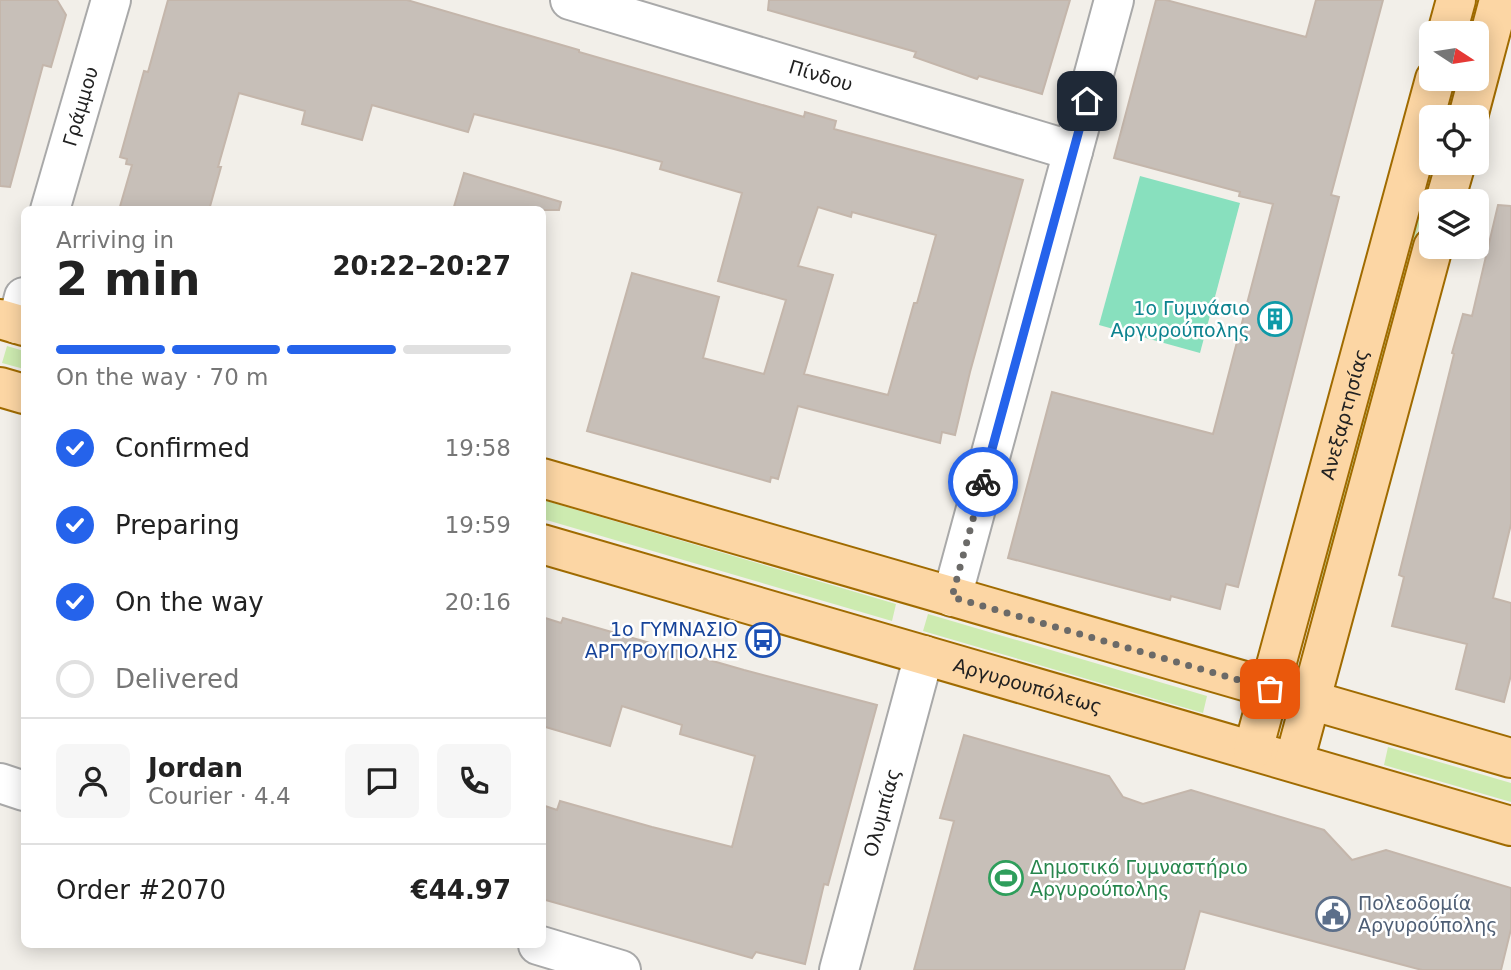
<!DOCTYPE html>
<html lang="en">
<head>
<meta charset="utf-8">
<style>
	body { margin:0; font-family:"DejaVu Sans",sans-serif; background:#f6f6f6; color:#222; height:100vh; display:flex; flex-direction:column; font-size:26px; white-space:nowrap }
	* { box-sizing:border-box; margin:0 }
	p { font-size:23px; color:#767676 }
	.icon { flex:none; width:38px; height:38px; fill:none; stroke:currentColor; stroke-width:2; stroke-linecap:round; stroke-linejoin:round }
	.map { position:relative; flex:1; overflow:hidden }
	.side { position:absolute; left:21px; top:206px; width:525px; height:742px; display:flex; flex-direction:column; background:#fff; border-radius:10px; box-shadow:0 4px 18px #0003 }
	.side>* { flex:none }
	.needle { width:46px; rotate:102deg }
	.fabs { position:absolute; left:1419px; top:21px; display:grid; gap:14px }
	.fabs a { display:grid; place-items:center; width:70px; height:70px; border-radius:10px; background:#fff; box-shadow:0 4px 18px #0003; font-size:35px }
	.pin { position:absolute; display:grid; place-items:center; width:60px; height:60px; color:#fff; margin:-30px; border-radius:14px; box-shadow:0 4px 10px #0006 }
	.courier { position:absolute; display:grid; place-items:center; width:70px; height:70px; margin:-35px; border:5px solid #2563eb; border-radius:50%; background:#fff; color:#222; box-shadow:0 2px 9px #0007 }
	.headline em { font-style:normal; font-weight:700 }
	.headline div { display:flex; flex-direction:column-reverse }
	.headline { display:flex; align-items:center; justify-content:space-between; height:119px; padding:0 35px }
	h1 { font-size:46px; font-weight:700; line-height:52px }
	.bar { display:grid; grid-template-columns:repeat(4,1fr); gap:10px 7px; align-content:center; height:84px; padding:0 35px }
	.bar i { height:9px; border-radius:5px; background:#e0e0e0 }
	.bar .current { background:#2563eb }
	.bar p { grid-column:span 4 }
	.line { display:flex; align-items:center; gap:18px; padding:0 35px; border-top:2px solid #e0e0e0 }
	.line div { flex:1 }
	.round { display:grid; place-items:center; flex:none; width:74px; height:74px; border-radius:10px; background:#f6f6f6 }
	ol { padding:0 35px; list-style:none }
	li { display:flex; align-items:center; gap:21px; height:77px }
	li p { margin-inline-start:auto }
	li .icon { padding:7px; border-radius:50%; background:#2563eb; color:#fff; stroke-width:4 }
	li:last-child { color:#767676 }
	li i { width:38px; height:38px; border:4px solid #e0e0e0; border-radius:50% }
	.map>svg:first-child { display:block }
	.grass { fill:#cdebb0 }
	.pitch { fill:#88e0be }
	.building { fill:#c7bfb8; stroke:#c4b6ab; stroke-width:2; fill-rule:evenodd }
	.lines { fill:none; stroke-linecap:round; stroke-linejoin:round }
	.minor-casing { stroke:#a9a9a9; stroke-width:42 }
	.major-casing { stroke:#a06b00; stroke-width:42 }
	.minor { stroke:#fff; stroke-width:38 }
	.major { stroke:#fcd6a4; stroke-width:38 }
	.done { stroke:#6b6a68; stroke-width:7; stroke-dasharray:0 12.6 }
	.route { stroke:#2563eb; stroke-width:9 }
	.labels { text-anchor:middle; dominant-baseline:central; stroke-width:5; stroke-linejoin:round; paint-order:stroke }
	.street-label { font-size:19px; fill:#222; stroke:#fff }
	.culture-label { font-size:19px; fill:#0d838f; stroke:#fff; text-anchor:end }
	.transit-label { font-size:19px; fill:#164399; stroke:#fff; text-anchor:end }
	.leisure-label { font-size:19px; fill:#27864d; stroke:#fff; text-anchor:start }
	.service-label { font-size:19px; fill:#4e5e75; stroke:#fff; text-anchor:start }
</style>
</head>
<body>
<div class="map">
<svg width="1511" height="970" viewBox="0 0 1511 970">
	<rect width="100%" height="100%" fill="#f2efe9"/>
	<path class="grass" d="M 1432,163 L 1436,163 L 1314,612 L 1308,610 Z
		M 7,346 L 24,351 L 24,369 L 2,363 Z
		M 543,500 L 896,604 L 892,621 L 543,519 Z
		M 928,614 L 1207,696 L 1203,713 L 923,631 Z
		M 1388,747 L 1511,783 L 1511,802 L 1384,765 Z"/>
	<path class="pitch" d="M 1140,176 L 1240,203 L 1200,353 L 1099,325 Z"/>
	<path class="building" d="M 0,0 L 57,0 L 66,15 L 51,67 L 43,65 L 10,187 L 0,186 Z
		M 168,0 L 407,0 L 579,50 L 579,52 L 804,117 L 805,112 L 836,121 L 834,129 L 1023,180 L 970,372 L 955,435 L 942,432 L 940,443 L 798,406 L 778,479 L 771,477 L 770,482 L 587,431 L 632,273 L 719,297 L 703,358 L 764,374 L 786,300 L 718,281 L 742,193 L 660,169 L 662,162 L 614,149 L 474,114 L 468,132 L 372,105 L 362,140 L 302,124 L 305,111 L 239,93 L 218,167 L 221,167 L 209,210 L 119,210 L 132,165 L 126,164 L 127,159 L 120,157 L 144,71 L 148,72 ZM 818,207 L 851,217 L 852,212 L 936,235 L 917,303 L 914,303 L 888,395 L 804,374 L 833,275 L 798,266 Z
		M 769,0 L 1070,0 L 1042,94 L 979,76 L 977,79 L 914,57 L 916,52 L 768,10 Z
		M 1156,0 L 1166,0 L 1306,37 L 1316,0 L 1383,0 L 1331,195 L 1339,197 L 1238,587 L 1226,584 L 1220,609 L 1171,596 L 1170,600 L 1008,558 L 1052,392 L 1213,434 L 1273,204 L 1239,196 L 1240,192 L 1114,158 Z
		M 464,173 L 561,202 L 559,210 L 453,210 Z
		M 1498,205 L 1511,206 L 1511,524 L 1493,598 L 1511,603 L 1511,675 L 1504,702 L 1456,689 L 1467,644 L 1392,626 L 1404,577 L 1399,575 L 1454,354 L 1452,353 L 1463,314 L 1472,316 Z
		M 542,617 L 561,623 L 563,618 L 744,670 L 877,705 L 828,885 L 824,884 L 805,964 L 756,952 L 752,958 L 542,899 L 542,805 L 557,810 L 560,801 L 652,827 L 732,847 L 755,756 L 680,734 L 682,725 L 622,706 L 610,746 L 542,726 Z
		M 964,735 L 1109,776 L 1123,797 L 1143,804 L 1191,790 L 1324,830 L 1352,860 L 1386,850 L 1511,888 L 1511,929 L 1501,970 L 1422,970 L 1200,911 L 1184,970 L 914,970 L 954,821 L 940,818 Z"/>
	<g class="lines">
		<g class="minor-casing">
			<g id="minor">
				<path id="s1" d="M 570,0 L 1073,151"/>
				<path id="s2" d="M 50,210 L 111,0"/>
				<path d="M 17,324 L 24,297"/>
				<path d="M 952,597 L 1114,0"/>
				<path d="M 0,783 L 24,791"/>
				<path d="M 538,945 L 621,970"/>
				<path id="s3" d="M 839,970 L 924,655"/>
			</g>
		</g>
		<g class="major-casing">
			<g id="major">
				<path d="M 1447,33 L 1456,0"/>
				<path d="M 1468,117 L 1499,0"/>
				<path d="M 1445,201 L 1456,163"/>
				<path d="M 0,319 L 24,326"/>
				<path d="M 0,387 L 24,394"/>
				<path d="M 542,478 L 1511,758"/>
				<path id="s4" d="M 542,544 L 1511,826"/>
				<path id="s5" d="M 1253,750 L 1435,79"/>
				<path d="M 1294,762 L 1433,247"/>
			</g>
		</g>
		<use href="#minor" class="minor"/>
		<use href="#major" class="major"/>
	</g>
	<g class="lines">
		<path class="done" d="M 983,482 L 952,597 L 1270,689"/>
		<path class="route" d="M 983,482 L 1087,101"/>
	</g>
	<defs>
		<g id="building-ring" transform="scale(1.75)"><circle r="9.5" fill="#fff" stroke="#0f9aa8" stroke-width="1.5"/><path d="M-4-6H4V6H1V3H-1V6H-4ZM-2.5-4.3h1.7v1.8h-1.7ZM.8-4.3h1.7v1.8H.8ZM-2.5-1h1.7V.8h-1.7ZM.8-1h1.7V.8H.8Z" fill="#0f9aa8"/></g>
		<g id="bus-ring" transform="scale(1.75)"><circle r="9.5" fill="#fff" stroke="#1a4fb4" stroke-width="1.5"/><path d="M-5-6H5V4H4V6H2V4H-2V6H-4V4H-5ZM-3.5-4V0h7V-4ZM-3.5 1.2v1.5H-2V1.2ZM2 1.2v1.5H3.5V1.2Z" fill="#1a4fb4"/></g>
		<g id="stadium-ring" transform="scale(1.75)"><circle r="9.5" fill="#fff" stroke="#2e9e5b" stroke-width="1.5"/><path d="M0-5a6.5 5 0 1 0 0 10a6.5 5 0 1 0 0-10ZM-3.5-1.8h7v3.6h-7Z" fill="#2e9e5b"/></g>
		<g id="civic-ring" transform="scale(1.75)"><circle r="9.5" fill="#fff" stroke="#5c6f8a" stroke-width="1.5"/><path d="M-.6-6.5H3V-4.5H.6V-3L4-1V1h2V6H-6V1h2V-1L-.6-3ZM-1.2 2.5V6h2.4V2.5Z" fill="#5c6f8a"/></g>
	</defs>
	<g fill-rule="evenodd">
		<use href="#building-ring" x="1275" y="319"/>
		<use href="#bus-ring" x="763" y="640"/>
		<use href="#stadium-ring" x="1006" y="878"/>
		<use href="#civic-ring" x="1333" y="914"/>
	</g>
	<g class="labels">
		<g class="street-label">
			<text stroke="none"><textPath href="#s1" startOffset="262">Πίνδου</textPath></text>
			<text stroke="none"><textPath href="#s2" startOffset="108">Γράμμου</textPath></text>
			<text stroke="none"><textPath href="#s5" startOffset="348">Ανεξαρτησίας</textPath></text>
			<text stroke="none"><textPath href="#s4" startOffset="506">Αργυρουπόλεως</textPath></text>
			<text stroke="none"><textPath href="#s3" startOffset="163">Ολυμπίας</textPath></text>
		</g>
		<g class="culture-label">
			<text x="1250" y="308">1ο Γυμνάσιο<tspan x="1250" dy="22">Αργυρούπολης</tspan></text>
		</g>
		<g class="transit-label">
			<text x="738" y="629">1ο ΓΥΜΝΑΣΙΟ<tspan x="738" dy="22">ΑΡΓΥΡΟΥΠΟΛΗΣ</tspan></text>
		</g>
		<g class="leisure-label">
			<text x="1030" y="867">Δημοτικό Γυμναστήριο<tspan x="1030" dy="22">Αργυρούπολης</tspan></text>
		</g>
		<g class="service-label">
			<text x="1358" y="903">Πολεοδομία<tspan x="1358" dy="22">Αργυρούπολης</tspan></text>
		</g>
	</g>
</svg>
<div class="fabs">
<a><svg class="needle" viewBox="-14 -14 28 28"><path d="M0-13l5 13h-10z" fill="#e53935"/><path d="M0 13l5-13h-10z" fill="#767676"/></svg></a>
<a><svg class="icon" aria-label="locate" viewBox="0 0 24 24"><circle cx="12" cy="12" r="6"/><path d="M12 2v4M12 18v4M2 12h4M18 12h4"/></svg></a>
<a><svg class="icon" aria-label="layers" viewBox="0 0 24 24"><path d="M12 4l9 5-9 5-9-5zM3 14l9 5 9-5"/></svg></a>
</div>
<div class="pin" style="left:1270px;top:689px;background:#ea580c"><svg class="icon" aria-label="bag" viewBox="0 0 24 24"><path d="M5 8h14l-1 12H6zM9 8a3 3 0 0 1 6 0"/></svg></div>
<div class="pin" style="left:1087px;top:101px;background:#1f2937"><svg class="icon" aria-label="home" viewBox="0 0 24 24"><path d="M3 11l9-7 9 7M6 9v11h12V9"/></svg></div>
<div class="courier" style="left:983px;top:482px"><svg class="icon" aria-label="bike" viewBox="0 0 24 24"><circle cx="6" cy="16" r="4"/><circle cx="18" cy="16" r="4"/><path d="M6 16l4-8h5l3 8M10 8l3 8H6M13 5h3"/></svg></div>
<section class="side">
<div class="headline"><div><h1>2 min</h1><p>Arriving in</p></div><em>20:22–20:27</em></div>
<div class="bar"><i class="current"></i><i class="current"></i><i class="current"></i><i></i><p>On the way · 70 m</p></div>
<ol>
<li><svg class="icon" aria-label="check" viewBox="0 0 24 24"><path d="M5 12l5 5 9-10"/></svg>Confirmed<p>19:58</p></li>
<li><svg class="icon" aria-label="check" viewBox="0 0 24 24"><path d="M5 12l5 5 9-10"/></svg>Preparing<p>19:59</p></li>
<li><svg class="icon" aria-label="check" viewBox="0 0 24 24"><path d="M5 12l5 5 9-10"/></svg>On the way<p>20:16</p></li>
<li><i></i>Delivered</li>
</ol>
<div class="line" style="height:126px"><a class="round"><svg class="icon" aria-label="person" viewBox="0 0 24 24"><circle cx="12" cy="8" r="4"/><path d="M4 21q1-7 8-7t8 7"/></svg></a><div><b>Jordan</b><p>Courier · 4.4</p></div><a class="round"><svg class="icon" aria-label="chat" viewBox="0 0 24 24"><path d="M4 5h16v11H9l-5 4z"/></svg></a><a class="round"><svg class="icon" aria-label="phone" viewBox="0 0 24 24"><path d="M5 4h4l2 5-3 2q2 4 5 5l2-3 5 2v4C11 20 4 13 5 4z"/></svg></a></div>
<div class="line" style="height:91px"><div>Order #2070</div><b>€44.97</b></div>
</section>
</div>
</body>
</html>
